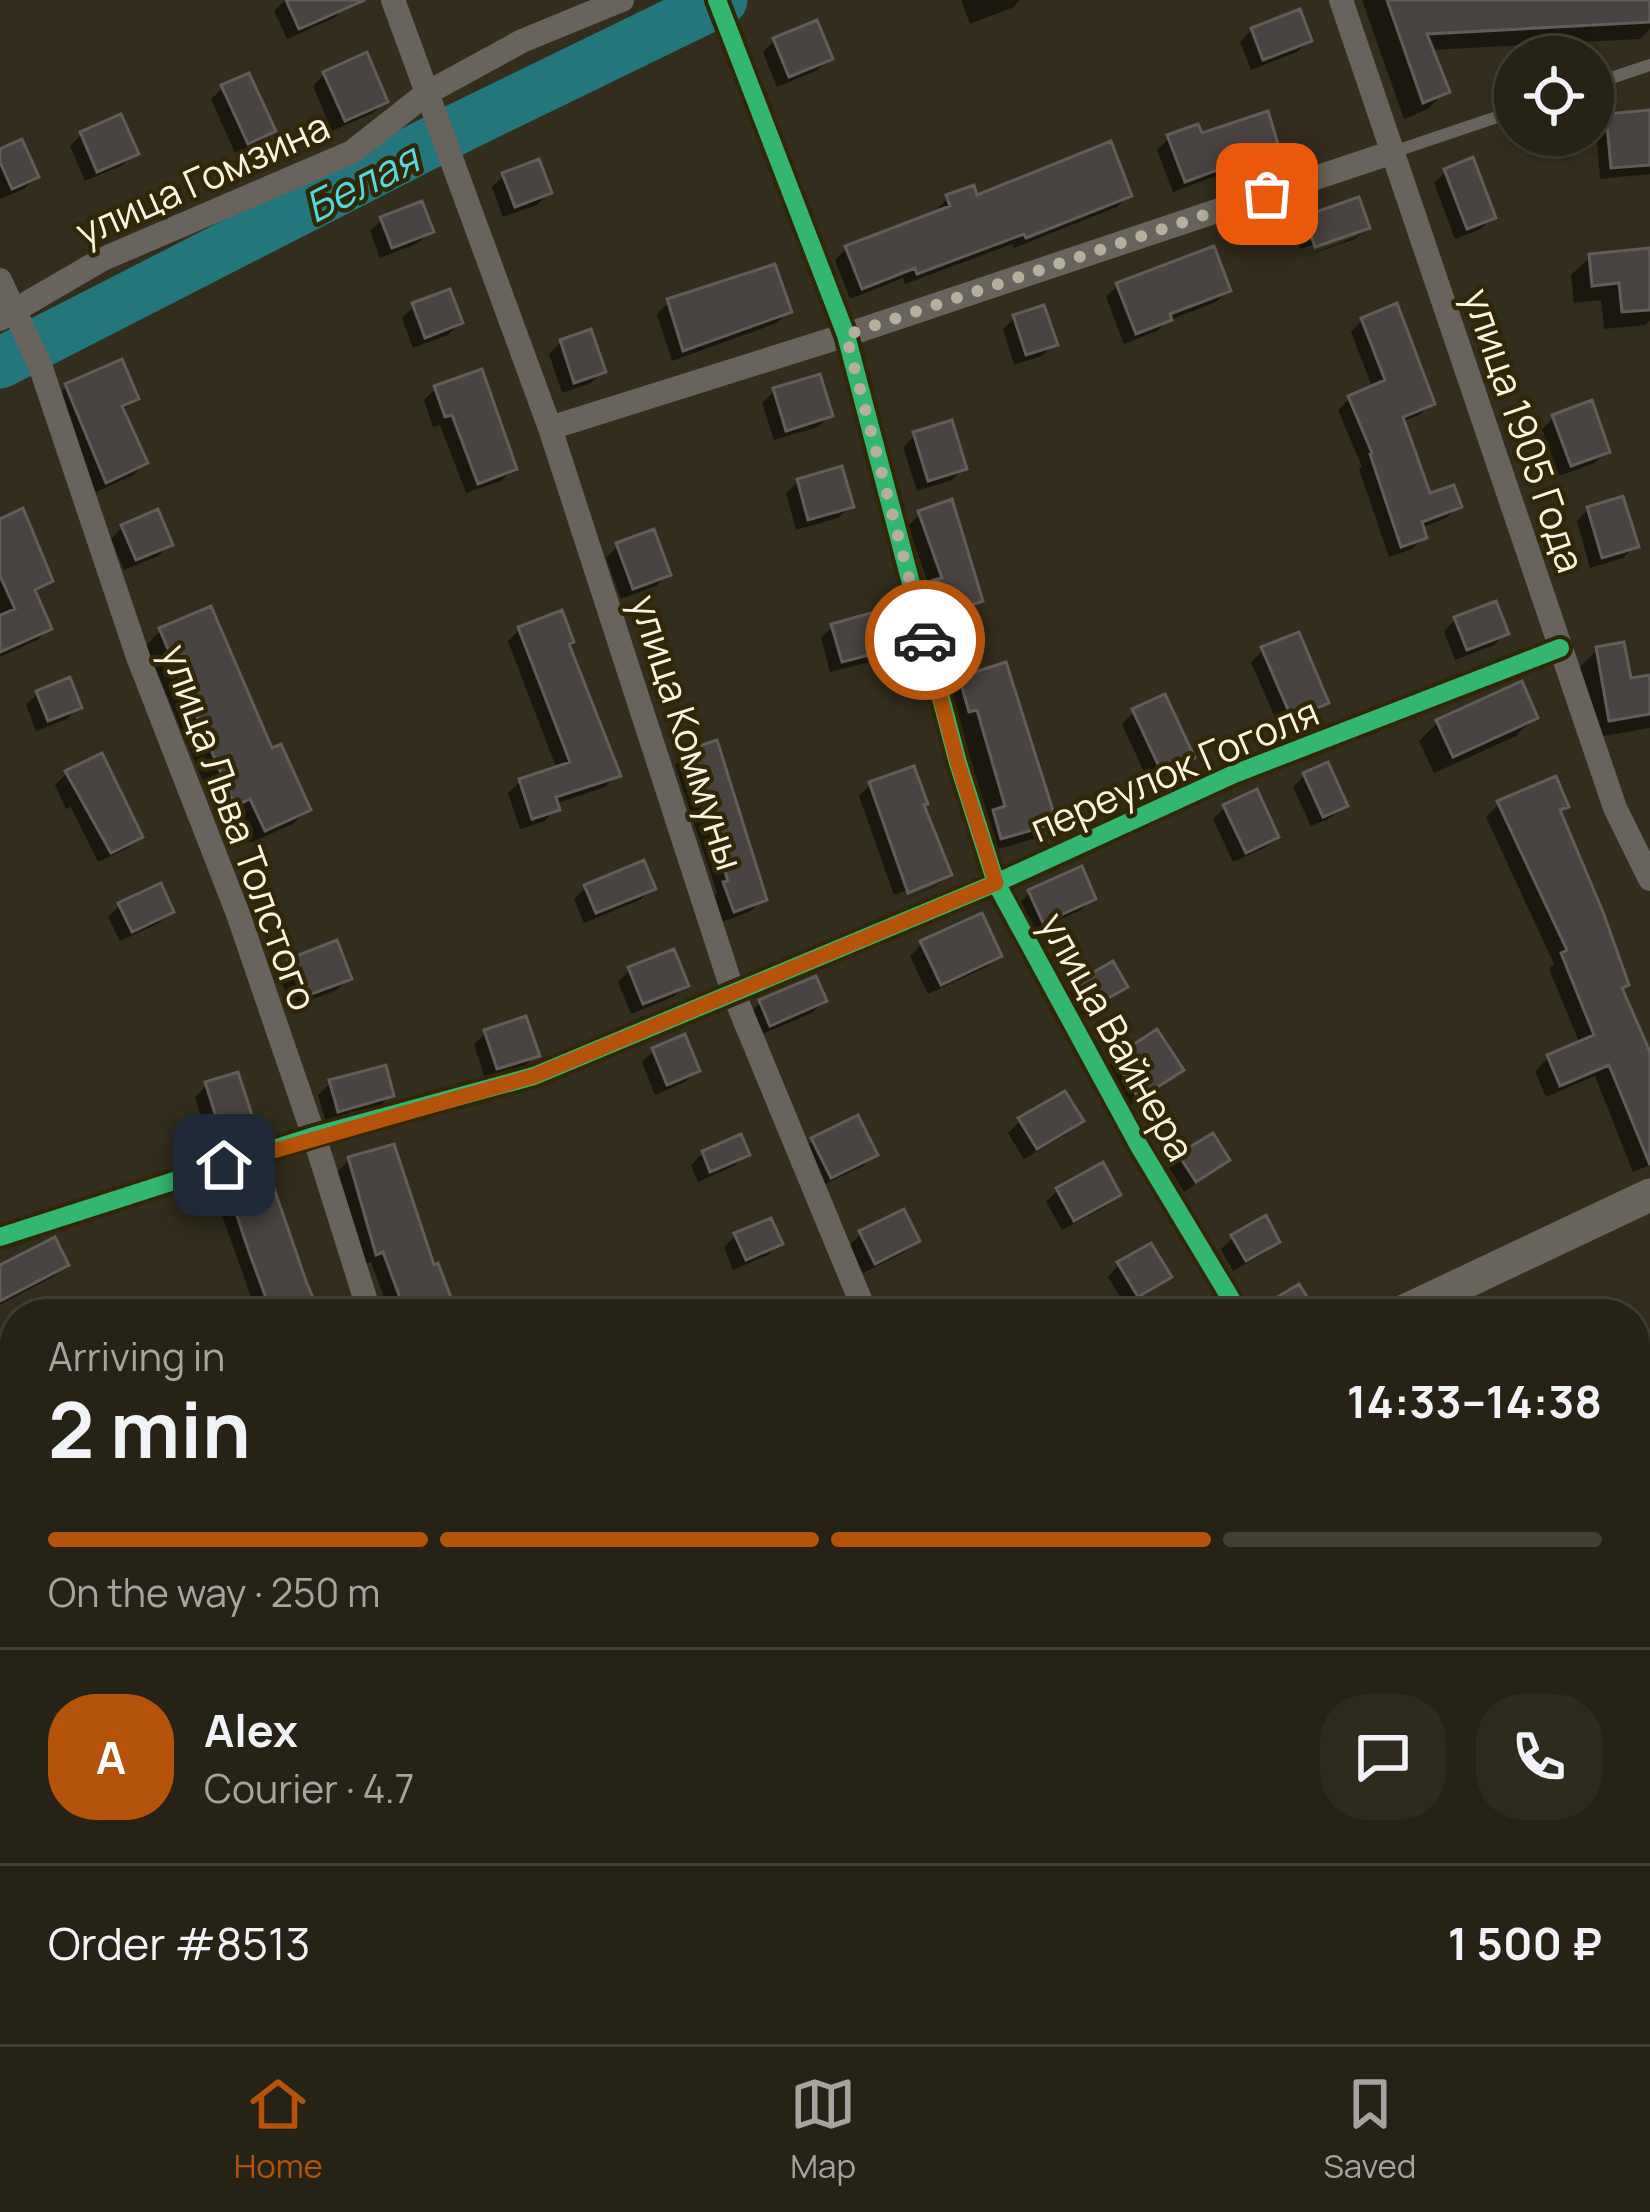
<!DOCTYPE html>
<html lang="en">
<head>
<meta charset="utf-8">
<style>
	body { margin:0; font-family:Manrope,sans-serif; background:#2e2a1e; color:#f1f3f6; height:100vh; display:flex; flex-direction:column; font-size:45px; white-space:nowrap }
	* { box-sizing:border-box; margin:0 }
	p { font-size:39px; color:#a4a4a0 }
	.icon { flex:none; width:66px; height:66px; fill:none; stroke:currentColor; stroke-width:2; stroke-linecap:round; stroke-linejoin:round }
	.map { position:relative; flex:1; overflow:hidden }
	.sheet { position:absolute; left:0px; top:1299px; width:1650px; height:747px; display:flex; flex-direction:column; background:#262215; border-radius:48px 48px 0 0; box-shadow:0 3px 9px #0004,0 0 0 3px #423f34 }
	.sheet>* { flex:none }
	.tools { position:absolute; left:1494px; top:36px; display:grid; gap:24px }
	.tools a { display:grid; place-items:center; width:120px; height:120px; border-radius:50%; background:#262215; box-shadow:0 3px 9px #0004,0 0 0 3px #423f34; font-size:60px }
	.pin { position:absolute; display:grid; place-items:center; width:102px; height:102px; color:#fff; margin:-51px; border-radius:24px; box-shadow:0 6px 18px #0006 }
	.courier { position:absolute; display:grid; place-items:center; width:120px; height:120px; margin:-60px; border:9px solid #b45309; border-radius:50%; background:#fff; color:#222; box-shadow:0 3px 15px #0007 }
	.headline em { font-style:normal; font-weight:700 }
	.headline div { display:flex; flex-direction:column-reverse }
	.headline { display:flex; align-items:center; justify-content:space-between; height:204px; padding:0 48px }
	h1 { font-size:78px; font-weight:700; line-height:90px }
	.bar { display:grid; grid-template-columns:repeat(4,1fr); gap:18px 12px; align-content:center; height:144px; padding:0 48px }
	.bar i { height:15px; border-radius:9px; background:#423f34 }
	.bar .selected { background:#b45309 }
	.bar p { grid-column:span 4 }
	.line { display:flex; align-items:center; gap:30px; padding:0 48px; border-top:3px solid #423f34 }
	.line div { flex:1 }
	.round { display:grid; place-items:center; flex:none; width:126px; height:126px; border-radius:48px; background:#2e2a1e }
	.dock { display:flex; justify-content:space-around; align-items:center; height:168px; border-top:3px solid #423f34; background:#262215; font-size:33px; color:#a4a4a0 }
	.dock a { display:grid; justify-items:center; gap:6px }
	.dock .selected { color:#b45309 }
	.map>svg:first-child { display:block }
	.shadow { fill:#0007 }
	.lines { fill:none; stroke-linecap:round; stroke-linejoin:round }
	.river { stroke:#23777c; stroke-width:51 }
	.building { fill:#494442; stroke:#625d5b; stroke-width:3 }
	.lane { stroke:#68635c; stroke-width:12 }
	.street { stroke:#68635c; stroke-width:24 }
	.secondary { stroke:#69645c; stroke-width:33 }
	.cycleway-casing { stroke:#312707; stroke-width:26 }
	.cycleway { stroke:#33b770; stroke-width:18 }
	.done { stroke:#b5af9d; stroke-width:12; stroke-dasharray:0 21.6 }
	.route { stroke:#b45309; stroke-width:15 }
	.labels { text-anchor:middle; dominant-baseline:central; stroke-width:9; stroke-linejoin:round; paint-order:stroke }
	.street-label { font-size:39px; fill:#fbf5e3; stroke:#312707 }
	.water-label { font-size:42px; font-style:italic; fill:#56d8e2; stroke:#312707 }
</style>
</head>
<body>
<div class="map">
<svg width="1650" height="2044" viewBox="0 0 1650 2044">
	<rect width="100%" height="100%" fill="#322d1c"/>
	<path class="shadow" d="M 285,0 L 344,0 L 346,6 L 334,18 L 287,39 L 274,11 Z
		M 961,0 L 1020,0 L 1014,7 L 970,24 Z
		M 1362,0 L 1650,0 L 1650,29 L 1640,39 L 1430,50 L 1446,91 L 1428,109 L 1404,119 Z
		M 1252,30 L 1309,41 L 1297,52 L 1251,70 L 1240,42 Z
		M 775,40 L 829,59 L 818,70 L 777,87 L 763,52 Z
		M 325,74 L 385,101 L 373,113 L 332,131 L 313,86 Z
		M 223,88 L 272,130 L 260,142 L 235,153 L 211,99 Z
		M 1650,113 L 1650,174 L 1600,179 L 1596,129 L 1608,117 Z
		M 82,134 L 135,153 L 123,165 L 85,181 L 70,146 Z
		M 1200,137 L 1276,146 L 1264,158 L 1173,192 L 1157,150 L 1169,138 Z
		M 0,152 L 35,177 L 24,189 L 0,199 Z
		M 1446,171 L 1493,217 L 1481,229 L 1455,239 L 1434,183 Z
		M 504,175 L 549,193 L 537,205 L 503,217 L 492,187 Z
		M 1129,195 L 1117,207 L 1014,248 L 1012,244 L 905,284 L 903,278 L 850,299 L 835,260 L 847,248 L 937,214 L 936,210 L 948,198 Z
		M 1306,219 L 1366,228 L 1355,239 L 1303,257 L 1357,236 L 1357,230 L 1300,249 L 1294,230 Z
		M 382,220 L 430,232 L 418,243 L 380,258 L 370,231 Z
		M 1650,251 L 1650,321 L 1645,325 L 1604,329 L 1601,300 L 1574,303 L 1571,275 L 1590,257 Z
		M 1117,286 L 1228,290 L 1216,302 L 1167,321 L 1157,331 L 1124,344 L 1106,297 Z
		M 669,302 L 789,311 L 777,323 L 672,361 L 657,314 Z
		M 414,306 L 460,323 L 448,335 L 413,348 L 402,318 Z
		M 1015,318 L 1054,344 L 1042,356 L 1014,365 L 1003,329 Z
		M 1362,320 L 1431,403 L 1419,415 L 1401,422 L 1429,497 L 1458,506 L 1446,518 L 1421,528 L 1424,537 L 1412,549 L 1389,557 L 1359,469 L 1362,467 L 1338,410 L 1350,398 L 1373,389 L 1351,332 Z
		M 561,342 L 602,372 L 591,383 L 562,393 L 549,354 Z
		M 67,386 L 136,398 L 124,410 L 145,463 L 133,475 L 94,493 L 55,398 Z
		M 436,388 L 513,469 L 501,481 L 466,493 L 440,425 L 433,427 L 424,400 Z
		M 774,391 L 830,415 L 818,427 L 774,440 L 762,403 Z
		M 1554,417 L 1607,451 L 1595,463 L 1559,476 L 1542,429 Z
		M 915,435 L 964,468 L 952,480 L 917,491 L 903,447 Z
		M 798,482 L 850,506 L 838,518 L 796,530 L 786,493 Z
		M 1589,509 L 1635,546 L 1623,558 L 1590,568 L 1577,521 Z
		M 920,514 L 979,600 L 967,612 L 933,624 L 923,595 L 930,588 L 908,526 Z
		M 0,522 L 50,580 L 34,594 L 49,629 L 37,640 L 0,657 Z
		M 123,527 L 170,544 L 158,556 L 124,570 L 111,539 Z
		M 618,546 L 668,574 L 656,586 L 621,599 L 606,558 Z
		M 1455,620 L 1505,634 L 1494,645 L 1455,660 L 1444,631 Z
		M 833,626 L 885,649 L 873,661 L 830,672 L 821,638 Z
		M 520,629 L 566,645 L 617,775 L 605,787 L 555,804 L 556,809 L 545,821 L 520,829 L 508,793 L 520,782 L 557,770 L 508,641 Z
		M 160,631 L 271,752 L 308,809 L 293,824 L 250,843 L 235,812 L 219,819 L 146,646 Z
		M 1263,650 L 1326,703 L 1314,715 L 1280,729 L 1251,662 Z
		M 1597,650 L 1628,682 L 1650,678 L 1650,728 L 1591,738 L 1579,668 Z
		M 960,679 L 1053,822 L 1037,838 L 984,853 L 988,819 L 961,725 L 953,727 L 944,696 Z
		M 38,693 L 79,707 L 67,719 L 36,731 L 26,705 Z
		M 1134,712 L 1191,757 L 1179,769 L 1149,783 L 1122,724 Z
		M 1535,717 L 1516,736 L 1434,773 L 1419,741 L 1438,722 Z
		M 687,753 L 763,899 L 751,911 L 722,922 L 713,897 L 717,893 L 675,765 Z
		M 67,773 L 140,836 L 128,848 L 98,862 L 71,807 L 66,809 L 55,785 Z
		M 1305,775 L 1344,805 L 1332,817 L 1311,826 L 1293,787 Z
		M 871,784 L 921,806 L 948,875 L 936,886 L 896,903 L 938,884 L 938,878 L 894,895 L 859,796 Z
		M 1499,804 L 1565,806 L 1558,813 L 1620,990 L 1650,1060 L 1650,1165 L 1633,1172 L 1595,1076 L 1546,1097 L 1535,1071 L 1549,1057 L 1580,1044 L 1549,969 L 1554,964 L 1486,817 Z
		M 1225,807 L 1276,837 L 1264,848 L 1233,862 L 1213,819 Z
		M 586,887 L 652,888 L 640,900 L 584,923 L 574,899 Z
		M 1030,892 L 1093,898 L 1081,910 L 1031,933 L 1018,904 Z
		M 120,905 L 171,911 L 159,923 L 120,941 L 108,917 Z
		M 922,944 L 998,956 L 986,967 L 928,994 L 910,956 Z
		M 290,961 L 349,978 L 337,990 L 291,1007 L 278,973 Z
		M 630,970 L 685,985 L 673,997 L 631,1014 L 618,982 Z
		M 1075,986 L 1124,986 L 1112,998 L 1075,1020 L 1063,998 Z
		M 824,1001 L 812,1013 L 758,1036 L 749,1014 L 761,1002 Z
		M 486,1033 L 536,1055 L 524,1067 L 485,1079 L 474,1044 Z
		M 654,1050 L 697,1070 L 685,1082 L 655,1095 L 642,1062 Z
		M 1115,1060 L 1180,1070 L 1126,1108 L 1103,1072 Z
		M 330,1083 L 391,1095 L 379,1107 L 326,1122 L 318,1095 Z
		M 207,1085 L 248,1114 L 237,1126 L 207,1136 L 195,1097 Z
		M 1020,1121 L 1080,1121 L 1068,1133 L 1024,1159 L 1008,1133 Z
		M 813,1140 L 875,1154 L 863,1166 L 819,1187 L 801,1152 Z
		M 703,1153 L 746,1154 L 734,1166 L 698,1182 L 691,1165 Z
		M 1180,1157 L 1227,1160 L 1184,1192 L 1169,1168 Z
		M 349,1160 L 432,1269 L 450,1302 L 438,1314 L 390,1314 L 371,1262 L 364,1264 L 337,1172 Z
		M 228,1186 L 318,1314 L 257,1314 L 216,1198 Z
		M 1058,1190 L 1118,1194 L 1106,1206 L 1062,1230 L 1046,1202 Z
		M 861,1234 L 917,1241 L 905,1252 L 863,1273 L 849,1246 Z
		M 736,1235 L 780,1244 L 768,1255 L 733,1270 L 724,1247 Z
		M 1233,1238 L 1277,1241 L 1265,1253 L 1233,1271 L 1221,1249 Z
		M 66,1265 L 54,1276 L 0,1305 L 0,1268 Z
		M 1119,1265 L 1168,1277 L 1126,1307 L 1108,1277 Z
		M 809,1305 L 812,1314 L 788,1314 Z
		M 13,1456 L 15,1503 L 0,1511 L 0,1463 Z
		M 1635,1711 L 1650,1731 L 1650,1753 L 1635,1765 Z
		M 0,1998 L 15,2031 L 44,2031 L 47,2036 L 39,2044 L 0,2044 Z
		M 196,2031 L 225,2031 L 205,2044 Z
		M 671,2031 L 730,2031 L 741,2044 L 670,2044 L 665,2038 Z
		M 1478,2031 L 1534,2031 L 1535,2032 L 1523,2044 L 1465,2044 Z
		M 1306,2032 L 1318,2044 L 1294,2044 Z"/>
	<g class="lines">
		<path class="river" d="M 0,363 L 459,128 L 722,0"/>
	</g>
	<path class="building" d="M 286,0 L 365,0 L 299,29 Z
		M 1387,0 L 1650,0 L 1650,22 L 1427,34 L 1450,92 L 1423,103 Z
		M 1300,9 L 1312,41 L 1263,60 L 1251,28 Z
		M 817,20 L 833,59 L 789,77 L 773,38 Z
		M 367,52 L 388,102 L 345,121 L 323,72 Z
		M 249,73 L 276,131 L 248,144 L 221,85 Z
		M 1650,110 L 1650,165 L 1611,168 L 1606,114 Z
		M 1268,111 L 1279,147 L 1185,182 L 1167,135 L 1198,124 L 1202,133 Z
		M 121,114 L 139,154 L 97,172 L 80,132 Z
		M 22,139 L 39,177 L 12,189 L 0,162 L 0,149 Z
		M 1111,141 L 1132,196 L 1026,238 L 1024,234 L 917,274 L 915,268 L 862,289 L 845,246 L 950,206 L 946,195 L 974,185 L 977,195 Z
		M 1473,157 L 1496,218 L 1467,229 L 1444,169 Z
		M 539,159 L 552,193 L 515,207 L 502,173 Z
		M 1359,197 L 1370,228 L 1315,247 L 1304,216 Z
		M 422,201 L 434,232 L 392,248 L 380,217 Z
		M 1214,246 L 1231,291 L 1170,314 L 1172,320 L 1136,334 L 1116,283 Z
		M 1650,248 L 1650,310 L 1622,312 L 1619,283 L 1592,286 L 1589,254 Z
		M 775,264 L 792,312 L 683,351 L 667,299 Z
		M 450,289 L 463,323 L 425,338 L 412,303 Z
		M 1397,303 L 1435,404 L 1403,417 L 1430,493 L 1454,485 L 1462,507 L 1422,522 L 1427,538 L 1401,547 L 1370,454 L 1372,453 L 1348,396 L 1385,380 L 1361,318 Z
		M 1044,305 L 1058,345 L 1026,355 L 1013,315 Z
		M 591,329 L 606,372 L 574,383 L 560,340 Z
		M 122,359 L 139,399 L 122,406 L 148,463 L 106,483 L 65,384 Z
		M 482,369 L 517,469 L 478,484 L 452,415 L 445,417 L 434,386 Z
		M 820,374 L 833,416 L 786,431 L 773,388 Z
		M 1592,400 L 1610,452 L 1571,466 L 1552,415 Z
		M 952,420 L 967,469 L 928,481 L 913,432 Z
		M 842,466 L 854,507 L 808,520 L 797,479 Z
		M 1623,496 L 1639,547 L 1602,558 L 1587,507 Z
		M 952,499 L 983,601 L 945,614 L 933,580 L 942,578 L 918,511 Z
		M 23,508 L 53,581 L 35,590 L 52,629 L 0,652 L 0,615 L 15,609 L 0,576 L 0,519 Z
		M 158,509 L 173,545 L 136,560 L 121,525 Z
		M 654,529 L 671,575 L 633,589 L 616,543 Z
		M 1496,601 L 1509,634 L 1467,650 L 1454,617 Z
		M 211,606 L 272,748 L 281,744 L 311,810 L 265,831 L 250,799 L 235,806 L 159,628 Z
		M 562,610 L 574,642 L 569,644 L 621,776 L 556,797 L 560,810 L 532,819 L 519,779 L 570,762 L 518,627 Z
		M 878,611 L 889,650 L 842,662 L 831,624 Z
		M 1299,632 L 1329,703 L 1292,719 L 1261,647 Z
		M 1624,642 L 1631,678 L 1650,675 L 1650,714 L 1609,721 L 1596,647 Z
		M 1006,662 L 1057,823 L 1001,839 L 993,810 L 1005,806 L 977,710 L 969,712 L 959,677 Z
		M 70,677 L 82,708 L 48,721 L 36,691 Z
		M 1522,681 L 1538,718 L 1453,757 L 1436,720 Z
		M 1165,694 L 1195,758 L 1162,773 L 1132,709 Z
		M 717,740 L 767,900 L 734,912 L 723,882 L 728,881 L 685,751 Z
		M 102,753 L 143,837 L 111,853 L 65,771 Z
		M 1328,762 L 1348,806 L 1323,817 L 1303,773 Z
		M 914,766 L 928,804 L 924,805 L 952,875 L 908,893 L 869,782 Z
		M 1556,776 L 1569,807 L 1560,810 L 1603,912 L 1629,985 L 1622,988 L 1650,1052 L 1650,1165 L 1609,1065 L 1560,1086 L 1547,1055 L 1594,1035 L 1561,953 L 1567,950 L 1497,801 Z
		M 1257,789 L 1279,837 L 1246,853 L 1223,805 Z
		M 644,860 L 656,889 L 596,913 L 584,885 Z
		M 1082,866 L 1096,899 L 1043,923 L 1028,890 Z
		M 161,883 L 174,912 L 132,932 L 118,903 Z
		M 982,913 L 1002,956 L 941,985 L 920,941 Z
		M 337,940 L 352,979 L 303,997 L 288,959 Z
		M 674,949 L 689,986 L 643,1004 L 628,967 Z
		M 1113,961 L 1128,987 L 1088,1010 L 1073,984 Z
		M 816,976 L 827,1001 L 770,1026 L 759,1000 Z
		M 526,1016 L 540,1056 L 497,1069 L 484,1030 Z
		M 1157,1029 L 1184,1070 L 1139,1099 L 1113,1058 Z
		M 685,1034 L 700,1071 L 667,1085 L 652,1048 Z
		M 386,1065 L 394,1096 L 338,1112 L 329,1080 Z
		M 238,1072 L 252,1115 L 219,1126 L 205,1082 Z
		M 1065,1091 L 1084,1121 L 1037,1149 L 1018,1118 Z
		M 858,1115 L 878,1155 L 831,1178 L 811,1138 Z
		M 1213,1133 L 1230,1160 L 1196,1182 L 1178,1154 Z
		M 741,1134 L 750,1155 L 710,1172 L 702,1151 Z
		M 394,1144 L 434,1265 L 438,1263 L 453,1303 L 424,1314 L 406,1314 L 383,1252 L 376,1255 L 348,1157 Z
		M 1103,1162 L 1121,1195 L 1074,1221 L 1056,1188 Z
		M 267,1168 L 306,1281 L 320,1314 L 272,1314 L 249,1252 L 226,1183 Z
		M 904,1209 L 920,1241 L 875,1264 L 859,1231 Z
		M 1266,1215 L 1280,1242 L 1246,1261 L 1231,1235 Z
		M 771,1218 L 783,1244 L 746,1260 L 734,1233 Z
		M 55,1237 L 69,1265 L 0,1301 L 0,1265 Z
		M 1151,1243 L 1172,1277 L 1138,1297 L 1117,1262 Z
		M 1299,1284 L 1318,1314 L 1256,1314 L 1256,1310 Z"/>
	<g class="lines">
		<path class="lane" d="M 1593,84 L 1650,65
			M 1393,152 L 1515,111"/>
		<path class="street" d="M 393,0 L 550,428 L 733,992 L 866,1314
			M 717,0 L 846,335 L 958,763 L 996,883 L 1139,1146 L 1240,1314
			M 1341,0 L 1615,808 L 1650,879
			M 0,280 L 40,365 L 138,657 L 238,914 L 314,1136 L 370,1314
			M 0,319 L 103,259 L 352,152 L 427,93 L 522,41 L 622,0
			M 550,428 L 846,335 L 1393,152
			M 0,1237 L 314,1136 L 534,1076 L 996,883 L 1234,774 L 1560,648
			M 0,1345 L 15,1376
			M 1635,1661 L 1650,1654
			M 1635,1820 L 1650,1838
			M 301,2031 L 310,2044
			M 643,2031 L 654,2044
			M 1379,2031 L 1393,2044
			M 1244,2044 L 1256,2031"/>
		<path class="secondary" d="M 1398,1314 L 1650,1195
			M 0,1783 L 15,1779"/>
		<g class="cycleway-casing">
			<path id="cycleway" d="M 717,0 L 846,335 L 958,763 L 996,883 L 1139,1146 L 1240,1314
				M 0,1237 L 314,1136 L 534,1076 L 996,883 L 1234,774 L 1560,648"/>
		</g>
		<use href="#cycleway" class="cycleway"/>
	</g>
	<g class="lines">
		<path class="done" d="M 925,640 L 846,335 L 1267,194"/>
		<path class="route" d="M 224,1165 L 534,1076 L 996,883 L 958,764 L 925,640"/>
	</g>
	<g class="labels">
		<g class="street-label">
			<text transform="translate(202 178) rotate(-24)">улица Гомзина</text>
			<text transform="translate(1525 430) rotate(71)">улица 1905 Года</text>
			<text transform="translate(688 732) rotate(72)">улица Коммуны</text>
			<text transform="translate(1174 769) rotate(-23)">переулок Гоголя</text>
			<text transform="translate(240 827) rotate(70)">улица Льва Толстого</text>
			<text transform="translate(1118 1036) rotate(61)">улица Вайнера</text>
		</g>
		<g class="water-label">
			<text transform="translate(361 182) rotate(-27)">Белая</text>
		</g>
	</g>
</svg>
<div class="tools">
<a><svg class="icon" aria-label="locate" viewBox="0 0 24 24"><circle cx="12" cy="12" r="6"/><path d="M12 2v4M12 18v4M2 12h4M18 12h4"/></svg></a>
</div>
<div class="pin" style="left:1267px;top:194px;background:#ea580c"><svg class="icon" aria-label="bag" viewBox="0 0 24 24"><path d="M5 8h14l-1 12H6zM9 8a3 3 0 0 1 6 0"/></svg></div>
<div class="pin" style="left:224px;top:1165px;background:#1f2937"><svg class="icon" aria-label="home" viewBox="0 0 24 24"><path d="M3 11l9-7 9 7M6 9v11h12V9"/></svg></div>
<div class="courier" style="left:925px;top:640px"><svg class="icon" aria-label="car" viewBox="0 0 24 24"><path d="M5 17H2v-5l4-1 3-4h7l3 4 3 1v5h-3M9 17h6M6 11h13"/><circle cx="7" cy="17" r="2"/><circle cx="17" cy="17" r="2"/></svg></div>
<section class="sheet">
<div class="headline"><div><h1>2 min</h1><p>Arriving in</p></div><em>14:33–14:38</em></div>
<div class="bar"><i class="selected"></i><i class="selected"></i><i class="selected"></i><i></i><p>On the way · 250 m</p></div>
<div class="line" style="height:216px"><b class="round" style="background:#b45309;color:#fff">A</b><div><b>Alex</b><p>Courier · 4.7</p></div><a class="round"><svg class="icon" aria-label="chat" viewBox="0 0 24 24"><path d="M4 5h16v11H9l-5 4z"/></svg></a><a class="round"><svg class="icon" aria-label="phone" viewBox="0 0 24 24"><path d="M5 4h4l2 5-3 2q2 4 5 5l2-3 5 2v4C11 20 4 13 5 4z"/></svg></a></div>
<div class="line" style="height:156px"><div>Order #8513</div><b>1 500 ₽</b></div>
</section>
</div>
<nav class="dock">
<a class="selected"><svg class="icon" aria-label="home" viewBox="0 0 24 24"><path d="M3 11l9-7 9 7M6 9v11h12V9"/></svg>Home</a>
<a><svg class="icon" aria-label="map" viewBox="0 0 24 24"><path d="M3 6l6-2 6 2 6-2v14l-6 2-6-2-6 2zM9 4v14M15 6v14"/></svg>Map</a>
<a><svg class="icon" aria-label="saved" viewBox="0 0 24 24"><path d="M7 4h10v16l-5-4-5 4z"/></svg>Saved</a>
</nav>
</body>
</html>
